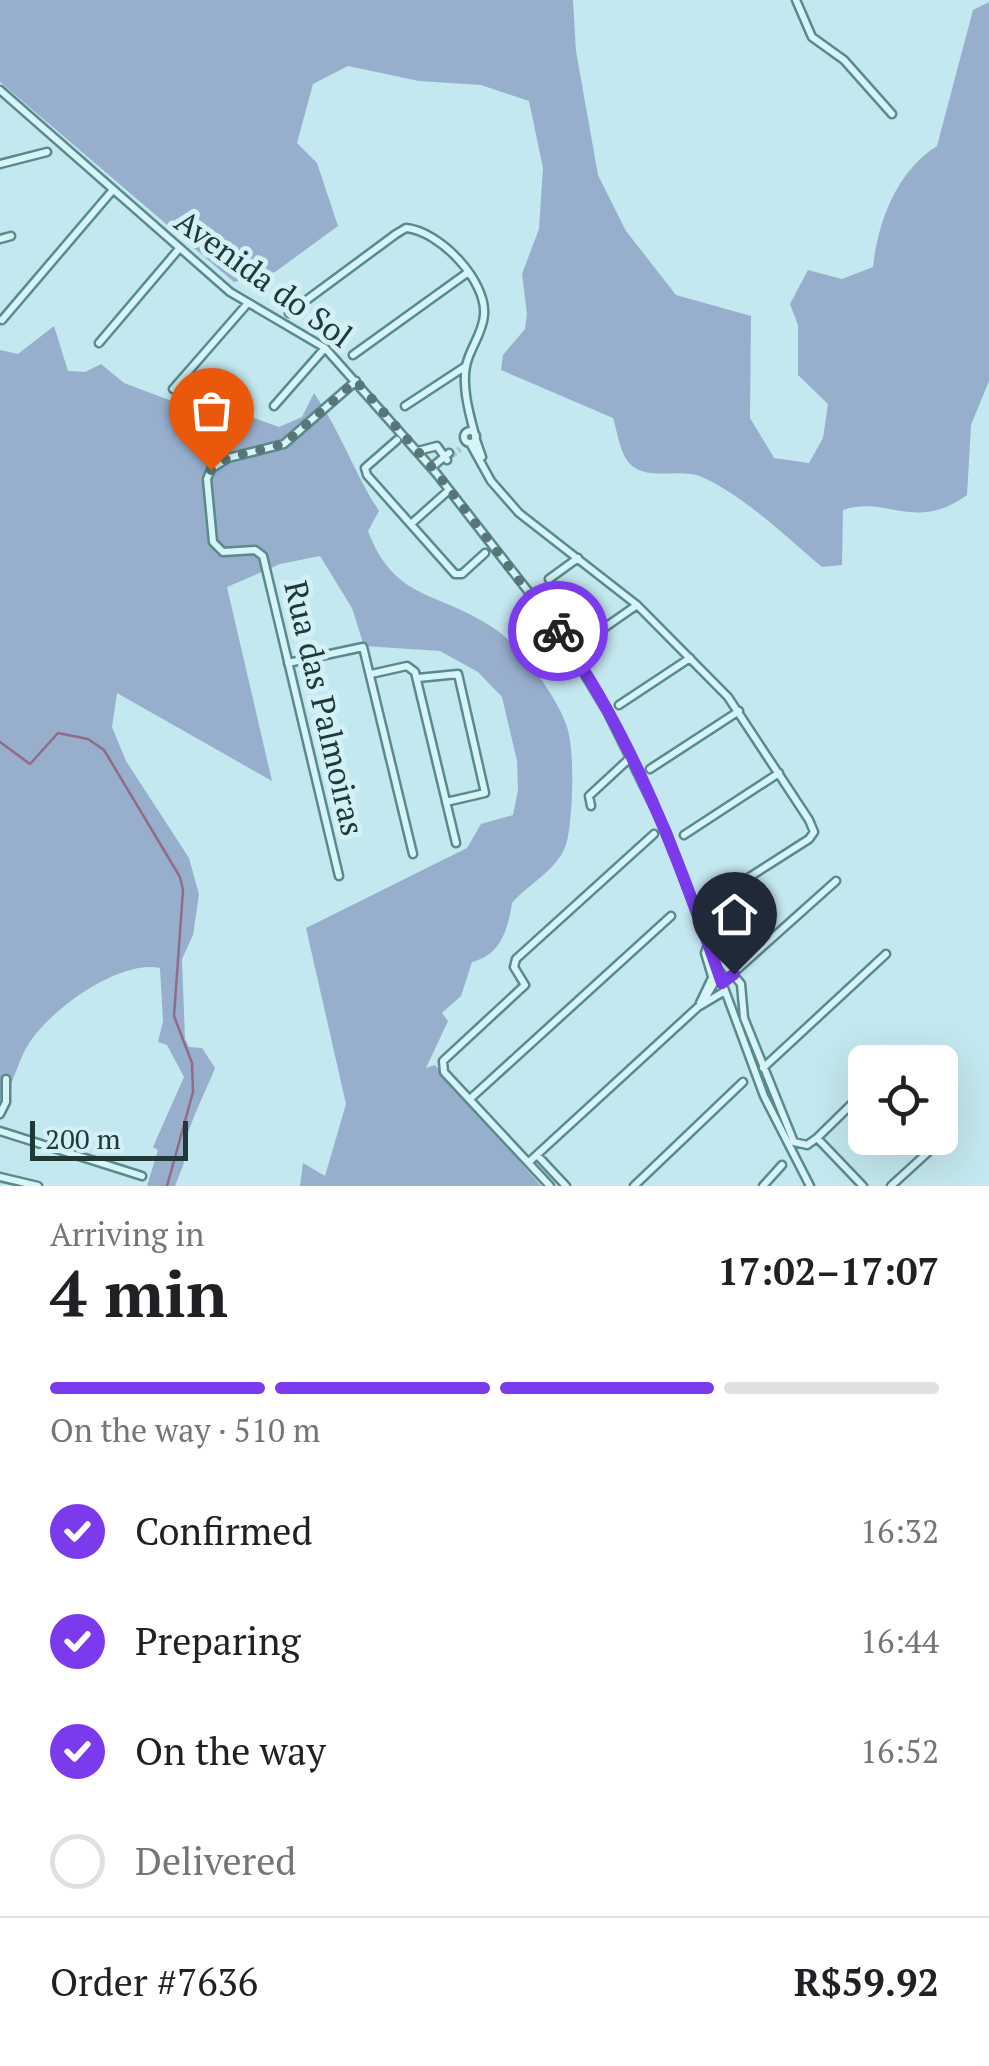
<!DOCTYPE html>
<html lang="en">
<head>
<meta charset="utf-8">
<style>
	body { margin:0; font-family:"PT Serif",serif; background:#f2f2f2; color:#202124; height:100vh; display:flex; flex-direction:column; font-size:38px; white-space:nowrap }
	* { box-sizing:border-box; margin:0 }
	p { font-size:32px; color:#757577 }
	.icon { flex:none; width:55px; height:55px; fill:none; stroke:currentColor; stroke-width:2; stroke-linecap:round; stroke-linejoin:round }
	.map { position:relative; height:1186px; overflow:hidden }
	.panel { display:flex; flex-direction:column; background:#fff; flex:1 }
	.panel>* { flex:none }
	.controls { position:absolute; left:848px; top:1045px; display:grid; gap:20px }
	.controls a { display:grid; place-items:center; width:110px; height:110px; border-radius:15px; background:#fff; box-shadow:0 10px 40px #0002; font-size:50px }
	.scale { position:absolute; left:30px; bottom:25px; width:158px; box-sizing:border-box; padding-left:10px; border:5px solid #1e3938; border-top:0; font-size:28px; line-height:35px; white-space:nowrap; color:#1e3938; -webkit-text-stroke:8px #d3f0f6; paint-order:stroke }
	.pin { position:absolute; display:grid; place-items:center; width:85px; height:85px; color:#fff; margin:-102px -42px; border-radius:50% 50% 50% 0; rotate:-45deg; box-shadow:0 0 10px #0007 }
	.pin .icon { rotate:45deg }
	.courier { position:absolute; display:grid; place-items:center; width:100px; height:100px; margin:-50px; border:8px solid #7c3aed; border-radius:50%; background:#fff; color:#222; box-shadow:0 2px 12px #0007 }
	.overview em { font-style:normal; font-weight:800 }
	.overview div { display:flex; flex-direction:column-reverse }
	.overview { display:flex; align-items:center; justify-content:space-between; height:170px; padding:0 50px }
	h1 { font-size:65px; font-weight:800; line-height:75px }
	.bar { display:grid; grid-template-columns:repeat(4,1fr); gap:15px 10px; align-content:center; height:120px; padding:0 50px }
	.bar i { height:12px; border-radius:8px; background:#e0e0e0 }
	.bar .active { background:#7c3aed }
	.bar p { grid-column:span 4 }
	.line { display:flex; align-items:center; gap:25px; padding:0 50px; border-top:2px solid #e0e0e0 }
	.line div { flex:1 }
	ol { padding:0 50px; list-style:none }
	li { display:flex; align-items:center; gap:30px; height:110px }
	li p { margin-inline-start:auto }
	li .icon { padding:10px; border-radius:50%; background:#7c3aed; color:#fff; stroke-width:4 }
	li:last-child { color:#757577 }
	li i { width:55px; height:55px; border:5px solid #e0e0e0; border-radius:50% }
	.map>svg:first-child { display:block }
	.green { fill:#97aecd }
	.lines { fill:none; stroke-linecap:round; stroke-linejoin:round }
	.stream { stroke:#906c88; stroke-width:2.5 }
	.minor-tunnel { stroke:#a3c5ca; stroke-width:6; stroke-dasharray:6 3; stroke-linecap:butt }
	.minor-casing { stroke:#5a8a8a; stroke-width:11 }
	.minor { stroke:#d7f4f9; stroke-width:6 }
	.done { stroke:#587678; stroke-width:10; stroke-dasharray:0 18 }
	.route { stroke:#7c3aed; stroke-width:12 }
	.labels { text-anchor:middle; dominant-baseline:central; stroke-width:10; stroke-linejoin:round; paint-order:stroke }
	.street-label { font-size:32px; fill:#1e3938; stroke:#d3f0f6 }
</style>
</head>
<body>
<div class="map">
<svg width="989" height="1186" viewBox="0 0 989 1186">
	<rect width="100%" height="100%" fill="#c4e8ef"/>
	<path class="green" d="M 0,0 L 573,0 L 576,51 L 598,175 L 626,231 L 676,295 L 751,316 L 750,418 L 774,458 L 809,463 L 823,438 L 828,404 L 798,375 L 798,325 L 790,304 L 808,270 L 842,279 L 873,267 C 878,221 897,171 937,146 L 973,10 L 989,2 L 989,381 L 971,425 L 967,495 C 915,533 887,495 843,510 L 842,565 L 822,567 C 786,537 746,497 702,477 C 681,468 652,480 634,467 C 620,458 618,433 613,418 L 501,370 L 503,355 L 525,329 L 527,314 L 522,274 L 539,229 L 543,168 L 529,101 L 481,85 L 419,81 L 348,66 L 313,84 L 297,143 L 317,163 L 338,226 L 275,272 L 234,282 L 0,82 Z
		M 54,326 L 68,371 L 85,372 L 101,364 L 124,383 L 177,403 L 223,407 L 279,427 L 302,417 L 314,393 C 340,430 354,473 379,511 L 368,531 C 395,602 438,590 495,629 C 520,646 558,698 567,727 C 575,752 573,815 567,841 C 560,869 529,883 512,903 C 508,929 501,955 472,962 L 461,996 L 442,1013 L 448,1021 L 426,1068 L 435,1065 L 541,1186 L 300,1186 L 303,1163 L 325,1176 L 346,1104 L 306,928 L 467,848 L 481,824 L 513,815 L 518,790 L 517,761 L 502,697 L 478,672 L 440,651 L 364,646 L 352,608 L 320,556 L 280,564 L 227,587 L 272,781 L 117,693 L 112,727 L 126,761 L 189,858 L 199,894 L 193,935 L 182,959 L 185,1039 L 189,1047 L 202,1048 L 215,1068 C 207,1090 178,1143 184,1163 L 175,1186 L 147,1186 L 158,1150 L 153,1147 L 184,1077 L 167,1045 L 158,1042 L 163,1021 L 160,968 C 119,959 45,1012 25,1050 C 16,1068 11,1089 0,1107 L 0,350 L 18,354 Z"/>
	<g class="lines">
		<path class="stream" d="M 0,742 L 30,764 L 58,733 L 88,739 L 104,750 L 180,877 L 183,890 L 174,1016 L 192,1063 L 193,1092 L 167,1186"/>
		<path class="minor-tunnel" d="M 451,456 L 460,449"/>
		<g class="minor-casing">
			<path id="minor" d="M 796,0 L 812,37 L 844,60 L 892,114
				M 0,90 L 230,292 L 325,348 L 436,473 L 556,627 L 608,713 L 666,831 L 764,1096 L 810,1186
				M 0,164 L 47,152
				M 0,239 L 11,236
				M 289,313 L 396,234 L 406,228 C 440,231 487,281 484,315 C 483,331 473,344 468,359 C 460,381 469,413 475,435
				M 2,320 L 112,191
				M 99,343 L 178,250
				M 353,355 L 467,273
				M 173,389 L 248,303
				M 274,406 L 325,348
				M 405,406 L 466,366
				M464 437a6 6 0 1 1 12 0a6 6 0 1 1-12 0Z
				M 475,437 L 482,457
				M 397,440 L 365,468 L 367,475 L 455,574 L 462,574 L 485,553
				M 470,443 L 491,481 L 519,513 L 637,605 L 728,697 L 809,820 L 814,832 L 809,839 L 715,899
				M 418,451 L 437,446 L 447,460
				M 432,467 L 449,453
				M 411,524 L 449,490
				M 549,579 L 578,558
				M 584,642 L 637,605
				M 288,663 L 363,647 L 413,854
				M 371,674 L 407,666 L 415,672 L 456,843
				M 418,678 L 458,674 L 485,793 L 446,802
				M 619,705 L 690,658
				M 650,769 L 739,711
				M 591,806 L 589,796 L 630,758
				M 684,835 L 779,773
				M 339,876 L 263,556 L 255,550 L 223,552 L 213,542 L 207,479 L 211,469 L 228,458 L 284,444 L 356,381
				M 712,949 L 741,984 L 744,1018 L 794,1142 L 807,1145 L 817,1138 L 863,1186
				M 722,983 L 836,881
				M 703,1002 L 714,983 L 705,953 L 708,945
				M 700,1003 L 712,978
				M 897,1062 L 904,1057
				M 763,1068 L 886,954
				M 471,1098 L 671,916
				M 0,1114 L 6,1102 L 6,1079
				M 0,1131 L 142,1176
				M 817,1138 L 865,1091
				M 537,1155 L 566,1186
				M 529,1162 L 698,1007 L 725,991
				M 0,1177 L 38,1186
				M 550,1186 L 444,1072 L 443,1061 L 525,985 L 514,967 L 516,959 L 654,834
				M 634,1186 L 743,1082
				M 763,1186 L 782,1165
				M 891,1186 L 937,1144"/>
		</g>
		<use href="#minor" class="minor"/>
	</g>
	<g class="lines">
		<path class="done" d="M 211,470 L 228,458 L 284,444 L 356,381 L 436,472 L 558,631"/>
		<path class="route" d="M 558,631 C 633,737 680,862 722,983 L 734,974"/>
	</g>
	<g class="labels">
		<g class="street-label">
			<text transform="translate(264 278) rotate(36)">Avenida do Sol</text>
			<text transform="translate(325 708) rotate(77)">Rua das Palmoiras</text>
		</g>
	</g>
</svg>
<div class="controls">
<a><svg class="icon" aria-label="locate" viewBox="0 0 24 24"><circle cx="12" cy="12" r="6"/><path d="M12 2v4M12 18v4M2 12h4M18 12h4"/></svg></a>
</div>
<div class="scale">200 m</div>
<div class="pin" style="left:211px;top:470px;background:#ea580c"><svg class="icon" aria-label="bag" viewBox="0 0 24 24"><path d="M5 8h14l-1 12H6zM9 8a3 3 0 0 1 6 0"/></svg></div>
<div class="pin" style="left:734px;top:974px;background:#1f2937"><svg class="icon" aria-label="home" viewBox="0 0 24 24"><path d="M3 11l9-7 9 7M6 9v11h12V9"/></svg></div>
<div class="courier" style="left:558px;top:631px"><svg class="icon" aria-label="bike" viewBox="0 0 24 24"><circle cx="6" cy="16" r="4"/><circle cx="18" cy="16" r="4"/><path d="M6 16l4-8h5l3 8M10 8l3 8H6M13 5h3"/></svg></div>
</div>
<section class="panel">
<div class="overview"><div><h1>4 min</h1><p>Arriving in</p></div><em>17:02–17:07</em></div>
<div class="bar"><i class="active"></i><i class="active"></i><i class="active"></i><i></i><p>On the way · 510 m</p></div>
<ol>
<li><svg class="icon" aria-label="check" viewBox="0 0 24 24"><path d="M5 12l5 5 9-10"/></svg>Confirmed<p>16:32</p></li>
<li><svg class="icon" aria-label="check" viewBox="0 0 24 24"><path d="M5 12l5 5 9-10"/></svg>Preparing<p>16:44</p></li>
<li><svg class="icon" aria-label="check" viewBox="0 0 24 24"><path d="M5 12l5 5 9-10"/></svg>On the way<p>16:52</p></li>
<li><i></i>Delivered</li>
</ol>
<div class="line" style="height:130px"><div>Order #7636</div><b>R$59.92</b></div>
</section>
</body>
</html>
